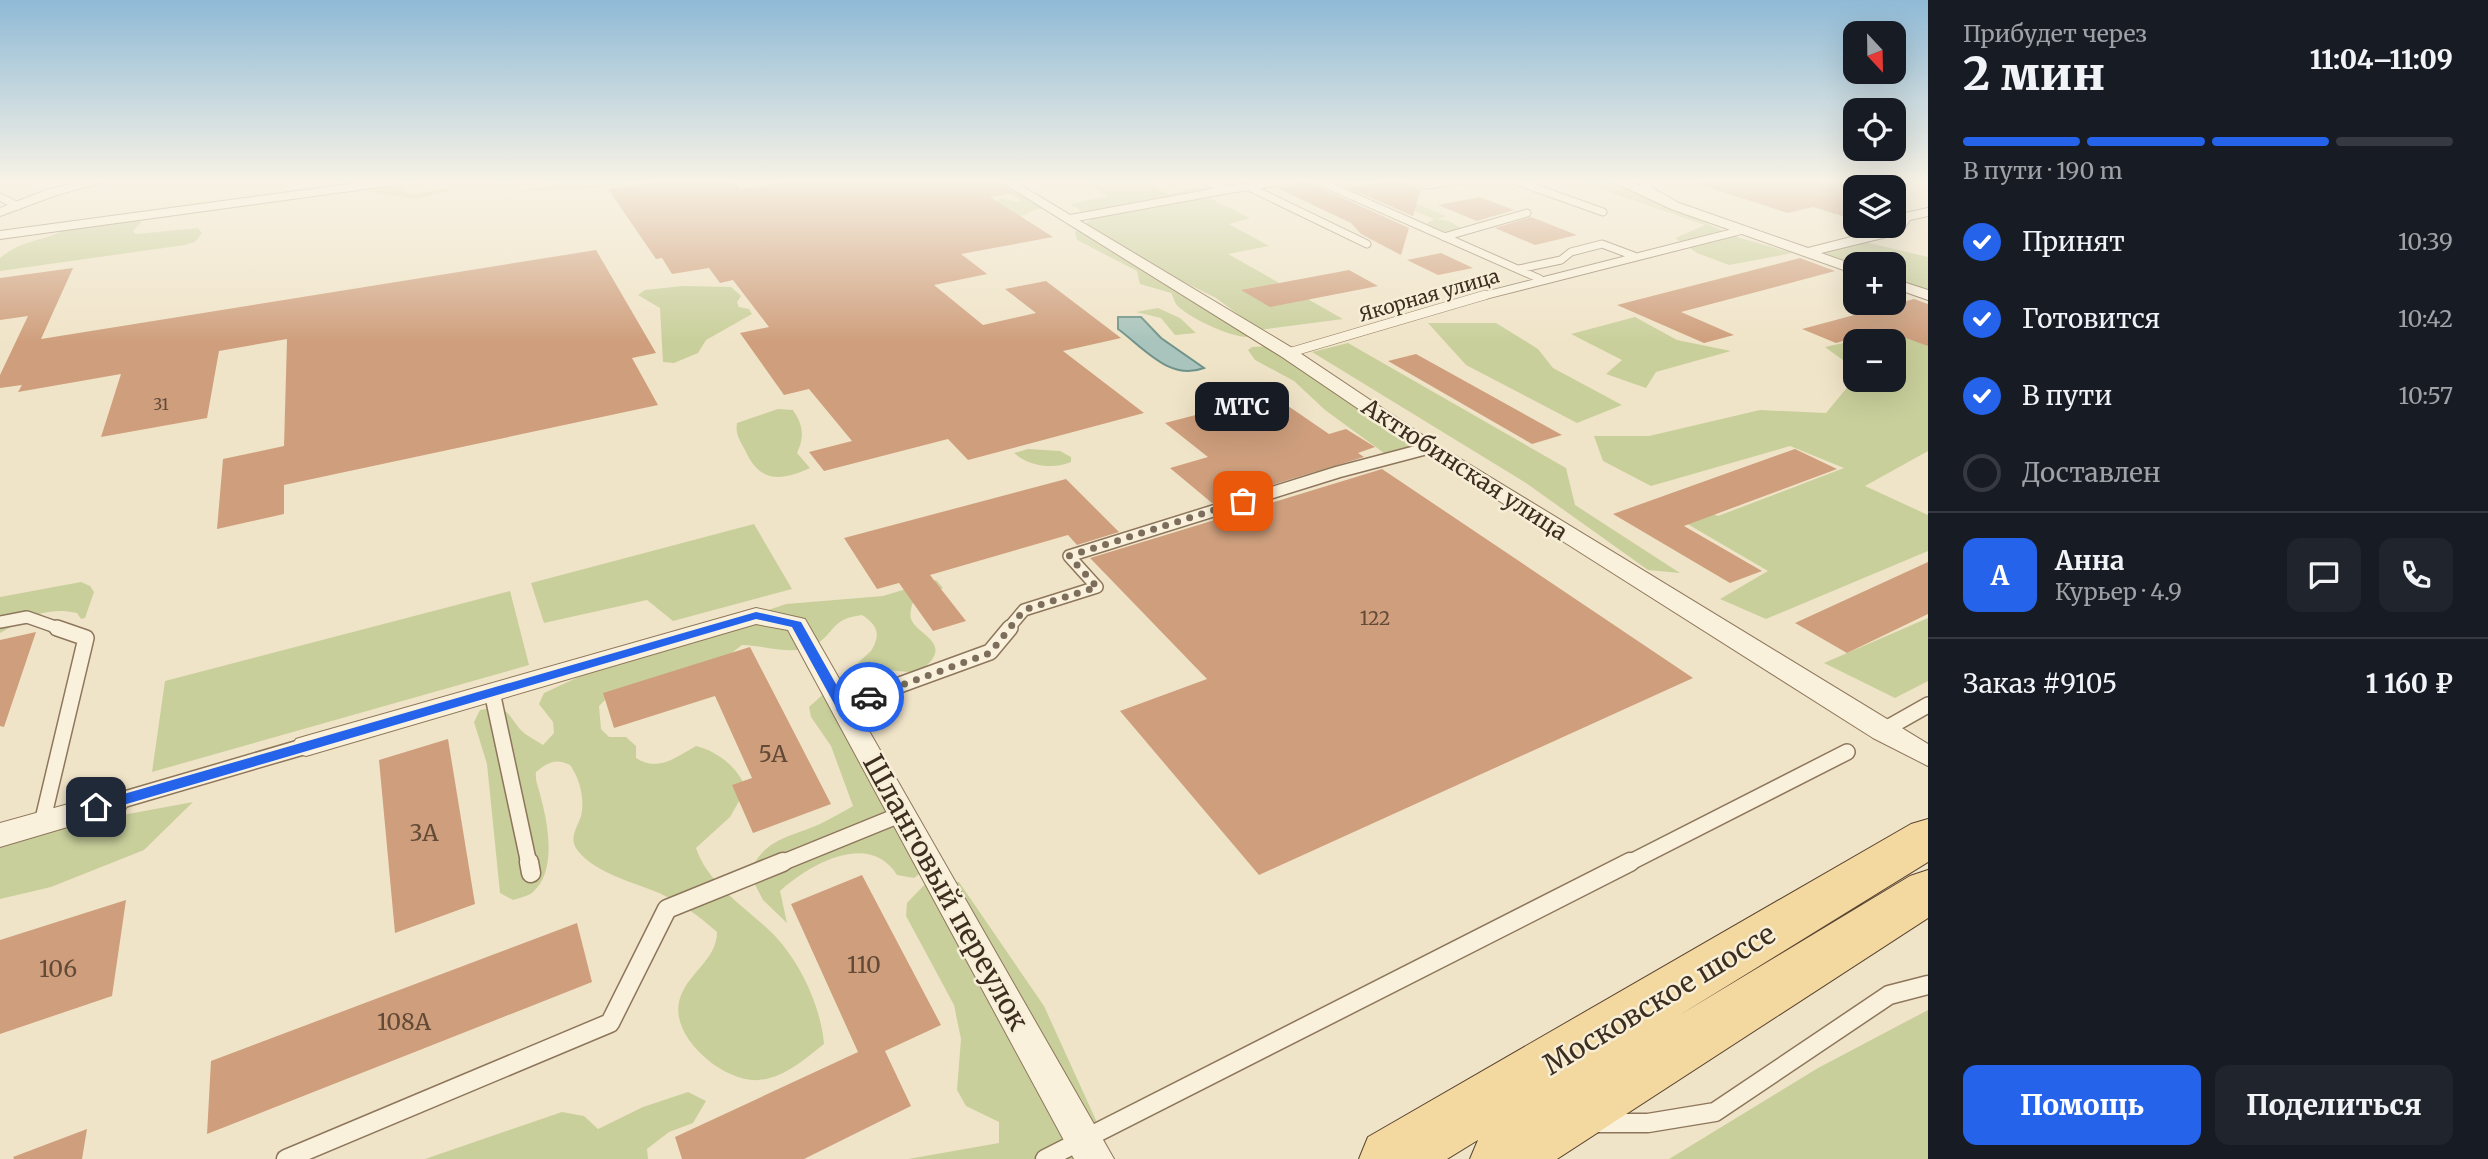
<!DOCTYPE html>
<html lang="ru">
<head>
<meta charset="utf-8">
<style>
	body { margin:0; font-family:Merriweather,serif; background:#20242c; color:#f1f3f6; height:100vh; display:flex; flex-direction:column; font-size:26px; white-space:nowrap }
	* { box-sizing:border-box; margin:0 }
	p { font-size:23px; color:#9ea1a6 }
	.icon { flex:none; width:38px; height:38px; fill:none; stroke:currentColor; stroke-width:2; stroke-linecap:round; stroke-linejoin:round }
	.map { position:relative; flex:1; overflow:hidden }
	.details { display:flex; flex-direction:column; background:#171b24; width:560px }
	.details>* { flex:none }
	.needle { width:46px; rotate:158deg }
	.controls { position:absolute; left:1843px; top:21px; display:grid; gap:14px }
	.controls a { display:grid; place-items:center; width:63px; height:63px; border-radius:14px; background:#171b24; box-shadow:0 7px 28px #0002; font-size:35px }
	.pin { position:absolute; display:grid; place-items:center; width:60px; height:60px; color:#fff; margin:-30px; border-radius:14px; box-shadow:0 4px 10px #0006 }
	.courier { position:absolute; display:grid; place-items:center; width:70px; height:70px; margin:-35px; border:5px solid #2563eb; border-radius:50%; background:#fff; color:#222; box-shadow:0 2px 9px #0007 }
	.bubble { position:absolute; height:49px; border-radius:14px; background:#171b24; box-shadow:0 7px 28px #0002; font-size:23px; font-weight:800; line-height:49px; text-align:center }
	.headline em { font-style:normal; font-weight:800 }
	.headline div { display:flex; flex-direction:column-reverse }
	.headline { display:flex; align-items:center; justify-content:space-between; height:119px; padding:0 35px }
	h1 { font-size:46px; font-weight:800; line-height:52px }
	.bar { display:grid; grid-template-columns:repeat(4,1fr); gap:10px 7px; align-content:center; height:84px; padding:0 35px }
	.bar i { height:9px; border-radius:5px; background:#363941 }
	.bar .active { background:#2563eb }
	.bar p { grid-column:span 4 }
	.line { display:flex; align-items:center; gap:18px; padding:0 35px; border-top:2px solid #363941 }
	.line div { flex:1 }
	.round { display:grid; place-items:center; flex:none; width:74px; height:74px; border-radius:14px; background:#20242c }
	ol { padding:0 35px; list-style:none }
	li { display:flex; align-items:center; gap:21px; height:77px }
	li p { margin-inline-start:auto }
	li .icon { padding:7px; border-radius:50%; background:#2563eb; color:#fff; stroke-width:4 }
	li:last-child { color:#9ea1a6 }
	li i { width:38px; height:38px; border:4px solid #363941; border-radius:50% }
	.action { display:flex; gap:14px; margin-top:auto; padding:14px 35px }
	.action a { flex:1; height:80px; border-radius:14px; background:#2563eb; color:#fff; font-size:28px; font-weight:800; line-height:80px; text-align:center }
	.action a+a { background:#20242c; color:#f1f3f6 }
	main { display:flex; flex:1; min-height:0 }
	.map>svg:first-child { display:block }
	.green { fill:#c9cf9b }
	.water { fill:#a9c4bc; stroke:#6f938a; stroke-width:2 }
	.building { fill:#cf9f7d }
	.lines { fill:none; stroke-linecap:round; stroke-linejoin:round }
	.lane-far4-casing { stroke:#8d765c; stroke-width:9 }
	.lane-far3-casing { stroke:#8d765c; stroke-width:10 }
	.lane-far2-casing { stroke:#8d765c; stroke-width:14 }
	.lane-far1-casing { stroke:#8d765c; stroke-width:18 }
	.lane-casing { stroke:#8d765c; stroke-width:21 }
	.street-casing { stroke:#8d765c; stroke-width:2 }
	.primary-casing { stroke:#5b4430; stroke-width:2 }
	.lane-far4 { stroke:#faf1dc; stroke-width:7 }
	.lane-far3 { stroke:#faf1dc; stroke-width:9 }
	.lane-far2 { stroke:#faf1dc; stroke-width:11 }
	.lane-far1 { stroke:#faf1dc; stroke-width:15 }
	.lane { stroke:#faf1dc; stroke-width:18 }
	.street { fill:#faf1dc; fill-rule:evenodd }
	.primary { fill:#f3d9a0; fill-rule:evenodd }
	.route { fill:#2563eb }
	.done { stroke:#7c6e5b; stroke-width:7; stroke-dasharray:0 12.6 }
	.labels { text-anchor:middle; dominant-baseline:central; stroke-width:5; stroke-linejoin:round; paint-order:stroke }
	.far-number-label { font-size:16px; fill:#624a37 }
	.far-street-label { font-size:19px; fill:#3d2e20; stroke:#f7eed8 }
	.number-label { font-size:19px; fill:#624a37 }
	.street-label { font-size:23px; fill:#3d2e20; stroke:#f7eed8 }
	.near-number-label { font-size:23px; fill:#624a37 }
	.near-street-label { font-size:28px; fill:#3d2e20; stroke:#f7eed8 }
</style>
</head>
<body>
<main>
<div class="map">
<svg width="1928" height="1159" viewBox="0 0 1928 1159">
	<rect width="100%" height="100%" fill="#f0e4c8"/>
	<path class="green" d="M 356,180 L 386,180 L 139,219 L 141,223 L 133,231 L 136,234 L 198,228 L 202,233 L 195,242 L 185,245 L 0,271 L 0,258 C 25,237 50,242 69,226 Z
		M 566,180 L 657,180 L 609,187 L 518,192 Z
		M 968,180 L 1010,180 L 1055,205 L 1058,210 L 1037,209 L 1019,217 L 994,205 L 1000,198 L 1019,202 L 1020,200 L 1002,188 Z
		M 1080,180 L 1144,180 L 1168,194 L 1208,186 L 1219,191 L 1085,214 L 1071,204 L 1108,196 Z
		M 1574,180 L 1606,180 L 1740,238 L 1793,253 L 1729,265 L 1697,253 L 1675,238 L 1705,225 Z
		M 1361,181 L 1446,216 L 1438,219 L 1449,221 L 1466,231 L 1447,235 L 1426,224 L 1434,219 L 1377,195 L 1354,194 L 1342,187 Z
		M 406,182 L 414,183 L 403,189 L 408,194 L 447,189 L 450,191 L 417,199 L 370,192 Z
		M 1205,196 L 1250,218 L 1229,224 L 1269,246 L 1228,254 L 1343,319 L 1259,330 L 1216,298 L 1158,269 L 1157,278 L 1204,309 L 1250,332 L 1249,337 C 1232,338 1186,317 1176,304 C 1174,301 1173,296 1171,293 L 1140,284 L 1137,271 L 1077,240 L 1075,232 L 1096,216 Z
		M 1865,242 L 1928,257 L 1928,290 L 1894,278 L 1894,264 L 1855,265 L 1820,253 Z
		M 683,286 L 731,287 L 741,296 L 737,302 L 739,307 L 749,309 L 752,314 L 706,340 L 698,353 L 674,363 L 663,362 L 660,308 L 638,295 L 645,290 Z
		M 1158,308 L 1180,318 L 1196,333 L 1175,335 L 1161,318 L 1136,312 Z
		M 1635,317 L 1677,340 L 1731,351 L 1656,372 L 1646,388 L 1606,374 L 1622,360 L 1571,334 Z
		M 1428,323 L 1496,323 L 1538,349 L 1553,368 L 1622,405 L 1577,423 L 1466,365 Z
		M 1928,329 L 1928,451 L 1865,486 L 1928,515 L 1928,551 L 1766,619 L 1720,599 L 1768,571 L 1660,508 L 1681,501 L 1718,516 L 1844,468 L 1790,446 L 1651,486 L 1603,461 L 1594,436 L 1649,436 L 1760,410 L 1826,413 L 1855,378 L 1894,380 L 1894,341 L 1855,341 L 1855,369 L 1825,347 L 1888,333 L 1902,336 Z
		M 1348,343 L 1566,468 L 1575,505 L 1680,573 L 1648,570 L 1526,483 L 1312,352 Z
		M 1271,346 L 1428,442 L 1395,457 L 1384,453 L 1325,410 L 1294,381 L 1255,360 L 1248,350 L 1252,347 Z
		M 778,409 L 793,410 C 803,425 805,436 797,453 L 810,468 C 780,482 759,482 745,450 C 740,441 735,434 737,423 Z
		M 1028,449 L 1060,451 L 1071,457 L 1071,462 C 1053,470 1029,466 1014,453 Z
		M 754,524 L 792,589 L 673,621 L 647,600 L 544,623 L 531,583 Z
		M 936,580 L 943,588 L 912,604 C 911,610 909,616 912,621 C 919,634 946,642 931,661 C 927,666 919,671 912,672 C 903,672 893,670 884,670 L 875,679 C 878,695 872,705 859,713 L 927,868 L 914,878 L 897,875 C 869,830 809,865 780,891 L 787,923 L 763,900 L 749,873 C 766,836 791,838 824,822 C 834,817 844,811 853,806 L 831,746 L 811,717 L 809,707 L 871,651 C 881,635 878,625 862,615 C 829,619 836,634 813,646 C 791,656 764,645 742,645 L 699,678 L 609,696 L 599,706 L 601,729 L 609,737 L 626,737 L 636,746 L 636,758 C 658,772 675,758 696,746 C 717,751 739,768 746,789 L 730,817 L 696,848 C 708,884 745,907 771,932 C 799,959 821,1006 824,1044 C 805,1059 784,1078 759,1080 C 725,1083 671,1039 679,1002 C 685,974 717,961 717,932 C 699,916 681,903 659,893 C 633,882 597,874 578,851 C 568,839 577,828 581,816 C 585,799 580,779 570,765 C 556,758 548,762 536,772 C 535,783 539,787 541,798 C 548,824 557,871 533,892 C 529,896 519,898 513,900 L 500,893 L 487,764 L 474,722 L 480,710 C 507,705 505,710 520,729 C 526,736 536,740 543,745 L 554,733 L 553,722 L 539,704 L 544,693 L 598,668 L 786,604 L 883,596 Z
		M 81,582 L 90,586 L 94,592 L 85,618 L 81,619 L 77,613 C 46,606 26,618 0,633 L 0,597 Z
		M 510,591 L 529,665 L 152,772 L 165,681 Z
		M 1928,618 L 1928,681 L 1895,698 L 1824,663 Z
		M 193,802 L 144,850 L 51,887 L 0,899 L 0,848 L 74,824 Z
		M 928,881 L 959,882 L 1044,1006 L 1110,1151 L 1105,1159 L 908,1159 L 999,1143 L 999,1122 L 966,1106 L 957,1090 L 961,1039 L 954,1005 L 906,916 L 907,903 Z
		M 1928,1010 L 1928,1159 L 1669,1159 L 1818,1068 Z
		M 688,1092 L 706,1101 L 693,1123 L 669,1132 L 647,1149 L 648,1159 L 425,1159 L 562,1112 L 584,1116 L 598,1129 L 643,1107 Z"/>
	<path class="water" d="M 1118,317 L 1141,317 L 1161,338 L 1204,368 C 1170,381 1145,349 1118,329 Z"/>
	<path class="building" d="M 675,180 L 731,180 L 740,189 L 802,180 L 996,180 L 1013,193 L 990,197 L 1053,237 L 961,254 L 987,274 L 934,285 L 983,325 L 1036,313 L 1005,289 L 1046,281 L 1121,338 L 1063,351 L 1144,413 L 968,460 L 948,439 L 824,471 L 809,452 L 852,441 L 809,389 L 784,395 L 740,333 L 769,327 L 733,280 L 720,283 L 709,268 L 672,274 L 662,258 L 656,259 L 608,189 Z
		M 1297,180 L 1303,180 L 1409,228 L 1401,255 L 1361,234 L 1351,223 L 1277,188 L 1293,186 Z
		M 1398,180 L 1421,189 L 1413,216 L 1348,188 Z
		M 1699,180 L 1855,180 L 1855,220 L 1813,207 L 1788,213 L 1698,184 Z
		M 1480,197 L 1514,210 L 1477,221 L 1438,205 Z
		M 1531,217 L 1577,235 L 1535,245 L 1495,228 Z
		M 596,250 L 656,353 L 632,358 L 658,405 L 284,485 L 284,514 L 217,529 L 223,459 L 284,446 L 287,339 L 219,351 L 207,418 L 101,437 L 121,374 L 18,392 L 22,385 L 0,388 L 0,375 L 28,316 L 0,320 L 0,278 L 73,268 L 41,339 Z
		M 1441,253 L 1473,268 L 1438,275 L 1407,260 Z
		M 1800,258 L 1835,271 L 1681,312 L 1734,335 L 1704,343 L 1617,305 Z
		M 1349,270 L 1378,286 L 1270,307 L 1241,290 Z
		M 1914,299 L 1928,304 L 1928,346 L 1884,330 L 1836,343 L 1802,329 Z
		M 1416,354 L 1562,435 L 1532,444 L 1388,361 Z
		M 1272,395 L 1329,434 L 1346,429 L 1375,447 L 1358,453 L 1364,457 L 1212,503 L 1170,468 L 1208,457 L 1165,423 Z
		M 1795,449 L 1837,469 L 1684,526 L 1762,571 L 1730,583 L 1613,514 Z
		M 1382,469 L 1693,678 L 1259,875 L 1120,711 L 1207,679 L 1090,558 Z
		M 1066,479 L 1119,532 L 1077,545 L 1068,535 L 930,575 L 966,621 L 933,631 L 899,583 L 877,589 L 844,538 Z
		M 1928,562 L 1928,614 L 1847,653 L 1795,623 Z
		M 36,632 L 4,727 L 0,726 L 0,640 Z
		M 750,647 L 831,804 L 753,833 L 732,785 L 752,778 L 715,696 L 614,728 L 603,693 Z
		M 448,739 L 475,904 L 395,933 L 379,760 Z
		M 862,875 L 941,1025 L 885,1051 L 911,1106 L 804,1159 L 682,1159 L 675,1137 L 858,1052 L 791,904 Z
		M 126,900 L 112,996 L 0,1034 L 0,940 Z
		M 577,923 L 592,982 L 207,1134 L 211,1061 Z
		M 87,1129 L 82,1159 L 14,1159 L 13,1157 Z"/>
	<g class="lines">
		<g class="lane-far4-casing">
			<path id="lane-far4" d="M 1204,180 L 1226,190 L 1291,180
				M 1316,180 L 1540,279
				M 1415,180 L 1428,185 L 1462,180
				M 1513,180 L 1603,212
				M 1642,180 L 1654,194
				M 1249,187 L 1367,244
				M 0,197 L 18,206
				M 1068,219 L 1226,190
				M 1444,237 L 1527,213
				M 1519,269 L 1561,260 L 1571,252 L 1602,244 L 1634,256
				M 1479,297 L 1743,230"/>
		</g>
		<g class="lane-far3-casing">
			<path id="lane-far3" d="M 1288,353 L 1485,295"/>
		</g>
		<g class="lane-far2-casing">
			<path id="lane-far2" d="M 0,622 L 27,617 L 61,629
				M 1008,629 L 1024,610 L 1097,587 L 1069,556 L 1338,472 L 1429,448"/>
		</g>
		<g class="lane-far1-casing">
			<path id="lane-far1" d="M 492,692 L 529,864
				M 842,706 L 990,652 L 1010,628
				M 1882,731 L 1928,705
				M 115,802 L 306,746
				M 42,823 L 86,638 L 57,628
				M 779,864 L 902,814
				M 1627,864 L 1847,752"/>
		</g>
		<g class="lane-casing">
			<path id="lane" d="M 529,862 L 531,873
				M 1597,1123 L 1648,1123 L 1715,1112 L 1889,995 L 1928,985
				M 286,1159 L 610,1023 L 667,909 L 783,862
				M 1045,1159 L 1630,862"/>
		</g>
		<g class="street-casing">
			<path id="street" d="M 91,180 L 111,180 L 57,195 L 0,216 L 0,208 L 49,189 Z
				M 378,180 L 408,180 L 402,184 L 0,239 L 0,231 Z
				M 998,180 L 1012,180 L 1294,349 L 1436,444 L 1928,744 L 1928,766 L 1873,738 L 1422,452 L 1282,357 Z
				M 1609,180 L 1625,180 L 1658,191 L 1679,203 L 1808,248 L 1894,226 L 1900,214 L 1928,208 L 1928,216 L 1910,220 L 1902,232 L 1891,236 L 1821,253 L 1855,265 L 1855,274 L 1671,209 Z
				M 1894,279 L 1928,290 L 1928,300 L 1894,288 Z
				M 756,608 L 805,619 L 1114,1159 L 1074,1159 L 788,630 L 756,624 L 306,756 L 296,753 L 292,746 L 296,739 L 306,736 Z
				M 115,791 L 125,794 L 129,802 L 125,810 L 0,847 L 0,823 Z"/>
		</g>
		<g class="primary-casing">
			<path id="primary" d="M 1928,819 L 1928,862 L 1678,1016 L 1910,876 L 1928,870 L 1928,918 L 1557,1159 L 1470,1159 L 1478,1140 L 1447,1159 L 1359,1159 L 1368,1137 L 1911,824 Z"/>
		</g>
		<use href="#lane-far4" class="lane-far4"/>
		<use href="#lane-far3" class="lane-far3"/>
		<use href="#lane-far2" class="lane-far2"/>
		<use href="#lane-far1" class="lane-far1"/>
		<use href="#lane" class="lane"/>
		<use href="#street" class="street"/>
		<use href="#primary" class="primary"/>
	</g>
	<linearGradient id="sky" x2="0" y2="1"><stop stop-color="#8fbad6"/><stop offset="0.53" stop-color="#f8f3e6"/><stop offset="1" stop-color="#f8f3e6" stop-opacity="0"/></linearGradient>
	<rect width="1928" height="342" fill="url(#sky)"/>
	<path class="route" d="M 756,612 L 801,622 L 845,700 L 869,692 L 876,697 L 874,700 L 837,709 L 792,627 L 756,619 L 96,813 L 89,807 L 96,802 Z"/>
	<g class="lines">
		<path class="done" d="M 869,697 L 990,653 L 1024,610 L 1097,587 L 1069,556 L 1243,501"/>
	</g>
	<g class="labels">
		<g class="far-number-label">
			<text x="161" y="404">31</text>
		</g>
		<g class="far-street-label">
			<text transform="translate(1429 295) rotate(-16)">Якорная улица</text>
		</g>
		<g class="number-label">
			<text x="1375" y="618">122</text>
		</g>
		<g class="street-label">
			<text transform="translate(1465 469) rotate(33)">Актюбинская улица</text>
		</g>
		<g class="near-number-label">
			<text x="773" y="753">5А</text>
			<text x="424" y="832">3А</text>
			<text x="864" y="964">110</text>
			<text x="58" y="968">106</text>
			<text x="404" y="1021">108А</text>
		</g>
		<g class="near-street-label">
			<text transform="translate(946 892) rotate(61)">Шланговый переулок</text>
			<text transform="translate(1659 999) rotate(-31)">Московское шоссе</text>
		</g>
	</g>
</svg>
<div class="controls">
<a><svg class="needle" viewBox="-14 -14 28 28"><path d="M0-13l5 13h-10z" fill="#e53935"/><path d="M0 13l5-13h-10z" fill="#9ea1a6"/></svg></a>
<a><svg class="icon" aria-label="locate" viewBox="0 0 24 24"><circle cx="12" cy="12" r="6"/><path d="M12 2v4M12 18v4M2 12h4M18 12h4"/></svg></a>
<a><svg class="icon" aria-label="layers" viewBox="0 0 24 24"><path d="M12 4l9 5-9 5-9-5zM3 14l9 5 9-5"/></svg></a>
<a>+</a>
<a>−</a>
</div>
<div class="pin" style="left:1243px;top:501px;background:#ea580c"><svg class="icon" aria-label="bag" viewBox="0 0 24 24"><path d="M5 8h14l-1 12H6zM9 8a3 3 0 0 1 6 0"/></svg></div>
<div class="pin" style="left:96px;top:807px;background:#1f2937"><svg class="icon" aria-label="home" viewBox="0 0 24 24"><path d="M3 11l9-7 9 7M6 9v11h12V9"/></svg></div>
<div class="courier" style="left:869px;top:697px"><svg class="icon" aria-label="car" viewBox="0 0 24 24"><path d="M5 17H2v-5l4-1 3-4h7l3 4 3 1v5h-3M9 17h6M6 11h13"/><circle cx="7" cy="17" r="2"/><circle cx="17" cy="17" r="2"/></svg></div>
<div class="bubble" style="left:1195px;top:382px;width:94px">МТС</div>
</div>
<section class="details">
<div class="headline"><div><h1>2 мин</h1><p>Прибудет через</p></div><em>11:04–11:09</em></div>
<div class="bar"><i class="active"></i><i class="active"></i><i class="active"></i><i></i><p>В пути · 190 m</p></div>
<ol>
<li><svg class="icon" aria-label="check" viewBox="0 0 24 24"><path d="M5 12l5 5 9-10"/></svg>Принят<p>10:39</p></li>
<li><svg class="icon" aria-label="check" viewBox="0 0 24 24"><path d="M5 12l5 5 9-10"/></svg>Готовится<p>10:42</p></li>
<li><svg class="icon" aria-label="check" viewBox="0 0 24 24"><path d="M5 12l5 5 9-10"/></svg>В пути<p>10:57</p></li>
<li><i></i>Доставлен</li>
</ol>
<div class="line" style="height:126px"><b class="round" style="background:#2563eb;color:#fff">А</b><div><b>Анна</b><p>Курьер · 4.9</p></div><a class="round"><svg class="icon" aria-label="chat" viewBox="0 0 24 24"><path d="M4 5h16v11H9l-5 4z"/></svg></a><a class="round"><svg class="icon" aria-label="phone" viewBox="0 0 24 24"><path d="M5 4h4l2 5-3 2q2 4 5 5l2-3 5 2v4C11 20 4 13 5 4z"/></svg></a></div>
<div class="line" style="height:91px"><div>Заказ #9105</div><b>1 160 ₽</b></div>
<div class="action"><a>Помощь</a><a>Поделиться</a></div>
</section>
</main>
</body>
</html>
